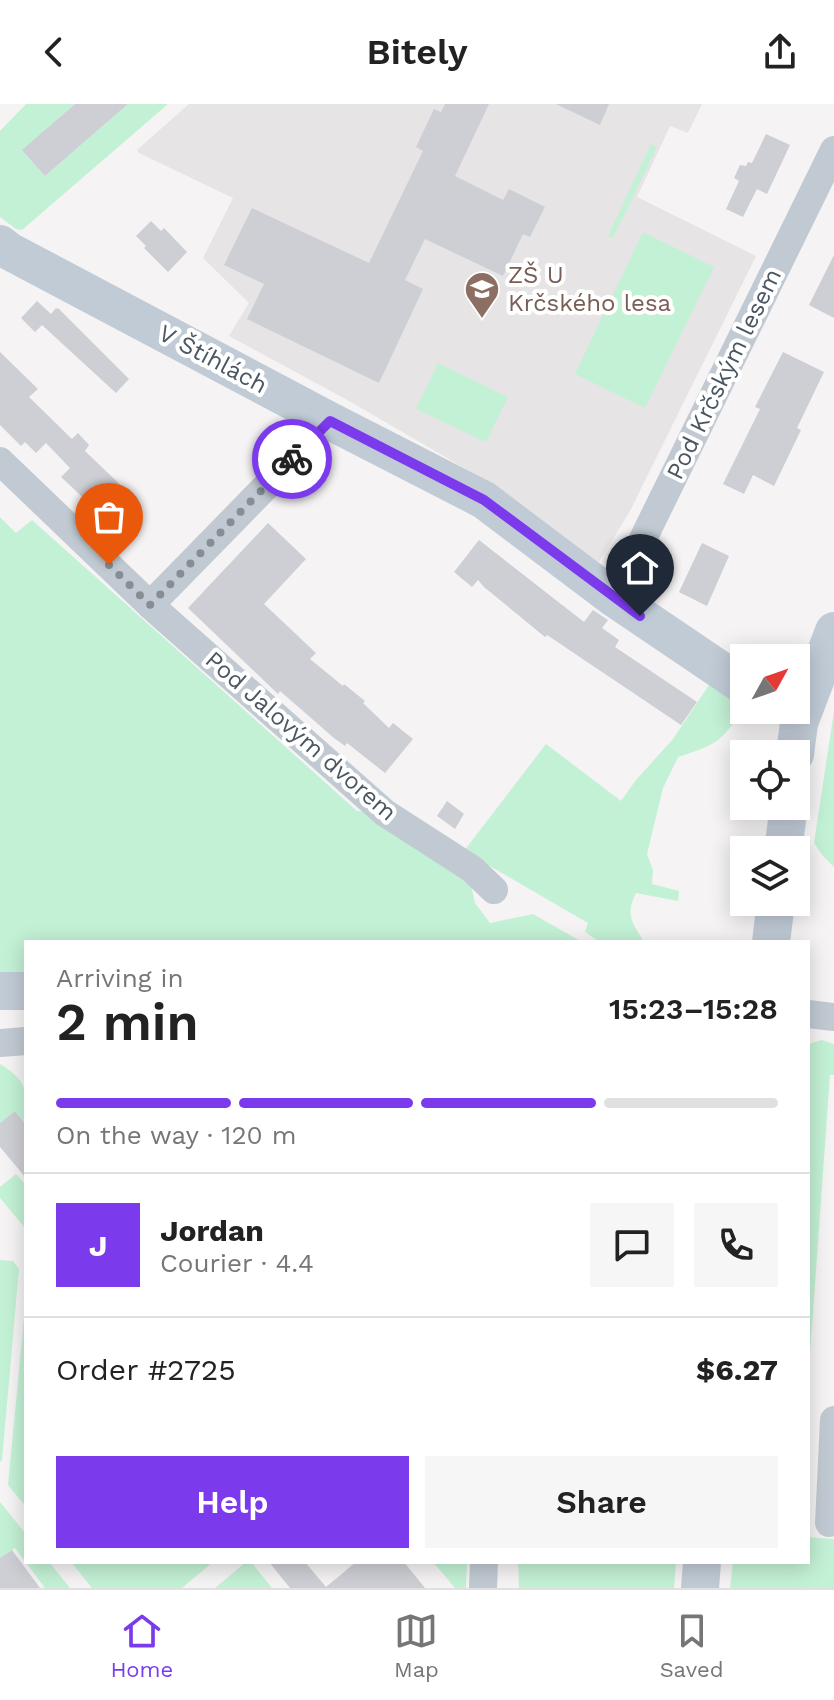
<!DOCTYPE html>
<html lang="en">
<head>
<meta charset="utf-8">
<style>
	body { margin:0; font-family:"Work Sans",sans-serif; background:#f6f6f6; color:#222; height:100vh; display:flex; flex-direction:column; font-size:30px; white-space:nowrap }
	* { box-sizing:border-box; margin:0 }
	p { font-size:26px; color:#767676 }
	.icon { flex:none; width:44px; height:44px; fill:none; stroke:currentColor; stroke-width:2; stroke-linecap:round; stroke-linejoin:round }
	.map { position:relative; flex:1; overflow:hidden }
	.drawer { position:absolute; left:24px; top:836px; width:786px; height:624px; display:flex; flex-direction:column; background:#fff; border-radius:0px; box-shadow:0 4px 20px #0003 }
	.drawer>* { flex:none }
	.needle { width:52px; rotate:50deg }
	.tools { position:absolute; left:730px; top:540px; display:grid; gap:16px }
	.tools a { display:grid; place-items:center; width:80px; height:80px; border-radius:0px; background:#fff; box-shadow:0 4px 20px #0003; font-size:40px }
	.pin { position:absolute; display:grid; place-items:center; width:68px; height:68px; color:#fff; margin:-82px -34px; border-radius:50% 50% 50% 0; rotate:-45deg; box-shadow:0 0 8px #0007 }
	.pin .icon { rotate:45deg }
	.courier { position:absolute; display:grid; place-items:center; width:80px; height:80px; margin:-40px; border:6px solid #7c3aed; border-radius:50%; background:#fff; color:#222; box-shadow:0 2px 10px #0007 }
	.headline em { font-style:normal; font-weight:600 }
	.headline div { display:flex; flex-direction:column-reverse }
	.headline { display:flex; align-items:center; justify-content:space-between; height:136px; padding:0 32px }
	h1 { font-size:52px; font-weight:600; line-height:60px }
	.bar { display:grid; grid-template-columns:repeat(4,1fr); gap:12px 8px; align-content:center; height:96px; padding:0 32px }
	.bar i { height:10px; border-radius:6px; background:#e0e0e0 }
	.bar .current { background:#7c3aed }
	.bar p { grid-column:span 4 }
	.line { display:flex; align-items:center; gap:20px; padding:0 32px; border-top:2px solid #e0e0e0 }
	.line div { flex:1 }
	.round { display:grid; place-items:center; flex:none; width:84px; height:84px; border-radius:0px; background:#f6f6f6 }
	.primary-button { display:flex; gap:16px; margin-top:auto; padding:16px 32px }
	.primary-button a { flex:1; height:92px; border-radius:0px; background:#7c3aed; color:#fff; font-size:32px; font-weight:600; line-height:92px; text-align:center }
	.primary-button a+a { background:#f6f6f6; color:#222 }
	header { display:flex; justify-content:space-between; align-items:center; height:104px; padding:0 32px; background:#fff; font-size:36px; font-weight:600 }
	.tab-bar { display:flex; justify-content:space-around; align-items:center; height:112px; border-top:2px solid #e0e0e0; background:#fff; font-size:22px; color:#767676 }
	.tab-bar a { display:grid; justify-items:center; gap:4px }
	.tab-bar .current { color:#7c3aed }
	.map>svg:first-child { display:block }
	.education { fill:#e6e4e5 }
	.green { fill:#c3f1d5 }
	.building { fill:#cdcfd5 }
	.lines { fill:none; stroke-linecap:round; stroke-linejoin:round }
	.street { stroke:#c1cad2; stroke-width:28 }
	.secondary { stroke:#c1cbd6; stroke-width:38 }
	.done { stroke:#868d94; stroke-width:8; stroke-dasharray:0 14.4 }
	.route { stroke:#7c3aed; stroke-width:10 }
	.labels { text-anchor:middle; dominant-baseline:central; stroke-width:8; stroke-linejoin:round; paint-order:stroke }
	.education-label { font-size:24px; fill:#785e54; stroke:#fff; text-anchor:start }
	.street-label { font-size:24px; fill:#4a5661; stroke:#fff }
</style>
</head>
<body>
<header><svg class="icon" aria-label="back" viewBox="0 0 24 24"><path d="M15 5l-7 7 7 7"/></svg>Bitely<svg class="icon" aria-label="share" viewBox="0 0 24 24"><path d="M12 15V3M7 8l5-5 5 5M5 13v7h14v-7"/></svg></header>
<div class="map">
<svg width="834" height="1484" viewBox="0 0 834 1484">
	<rect width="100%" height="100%" fill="#f5f3f3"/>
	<path class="education" d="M 189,0 L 702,0 L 688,29 L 670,22 L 637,93 L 756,152 L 630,407 L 598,459 L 502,386 L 351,298 L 229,232 L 249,199 L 203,154 L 233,94 L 139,49 L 137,46 Z"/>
	<path class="green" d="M 26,0 L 75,0 L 23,46 L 45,72 L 128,0 L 168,0 L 22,126 L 16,125 L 0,113 L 0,27 Z
		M 651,40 L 657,43 L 613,134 L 608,132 Z
		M 643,128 L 714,163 L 645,304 L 575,270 Z
		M 438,259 L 508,293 L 486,338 L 416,305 Z
		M 0,413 L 16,429 L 32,416 L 357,707 L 385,709 L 468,767 L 475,799 L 490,819 L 533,810 L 582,838 L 26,838 L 26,871 L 0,872 Z
		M 711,578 L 742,600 C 739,615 724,634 710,641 C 700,646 689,649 678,653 L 663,684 L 647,750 L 653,766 L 652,780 L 679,787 L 678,797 L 636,789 C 625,811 632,818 644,838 L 600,838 L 585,828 L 588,819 L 464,747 L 546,640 L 621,697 L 636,676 L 673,635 Z
		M 834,607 L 834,763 L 823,752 L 814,739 Z
		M 822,936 L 834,940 L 834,971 L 830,971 L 808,1278 L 808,940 Z
		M 0,960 C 30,978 26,989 26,1021 L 15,1007 L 0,1019 Z
		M 16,1070 L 26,1081 L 26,1125 L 0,1094 L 0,1083 Z
		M 0,1156 L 13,1157 L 19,1165 L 2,1356 L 0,1358 Z
		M 26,1193 L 26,1403 L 8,1381 Z
		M 0,1398 L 26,1430 L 26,1458 L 49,1458 L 70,1484 L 45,1484 L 15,1444 L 0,1454 Z
		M 808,1433 L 834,1435 L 834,1484 L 730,1484 L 733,1458 L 808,1458 Z
		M 71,1458 L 213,1458 L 182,1484 L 92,1484 Z
		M 246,1458 L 251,1458 L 272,1484 L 215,1484 Z
		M 433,1458 L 467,1458 L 466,1484 L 455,1484 Z
		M 518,1458 L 676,1458 L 674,1484 L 519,1484 Z"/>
	<path class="building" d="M 75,0 L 128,0 L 45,72 L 22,46 Z
		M 445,0 L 489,0 L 455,72 L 503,96 L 509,85 L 545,103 L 530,133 L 523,130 L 503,172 L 425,135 L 405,176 L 423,185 L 379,279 L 247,215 L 264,180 L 224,161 L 252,104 L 369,159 L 423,47 L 416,43 L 434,5 L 441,8 Z
		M 556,0 L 609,0 L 600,21 Z
		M 766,30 L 790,41 L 767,90 L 757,85 L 743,113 L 726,105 L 739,77 L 734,74 L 740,61 L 746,62 L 748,58 L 752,59 Z
		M 151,117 L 161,127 L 164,124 L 187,148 L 168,168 L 144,144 L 146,142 L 136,132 Z
		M 834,151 L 834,214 L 809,201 Z
		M 37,197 L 51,210 L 56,204 L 57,205 L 58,204 L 129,275 L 116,289 L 42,221 L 35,228 L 21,214 Z
		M 0,248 L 38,285 L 29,293 L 72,335 L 78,329 L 89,341 L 85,347 L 130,390 L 106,415 L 61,373 L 70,364 L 46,339 L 36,349 L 25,338 L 21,342 L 0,321 Z
		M 783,248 L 824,268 L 797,324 L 801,326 L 774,382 L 753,371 L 744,390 L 723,380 L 760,305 L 755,303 Z
		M 268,419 L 306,455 L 264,500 L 316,549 L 310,555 L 343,582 L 344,580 L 365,597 L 363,599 L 389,624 L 393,619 L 413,635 L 385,669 L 347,639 L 345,642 L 334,634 L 280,587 L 278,590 L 188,504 Z
		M 479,436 L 584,518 L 593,506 L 608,516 L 602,524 L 619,536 L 615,543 L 697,598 L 681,621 L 547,531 L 545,533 L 484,483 L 478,476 L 472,483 L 454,468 Z
		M 702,439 L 729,452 L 707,502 L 679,488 Z
		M 447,697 L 464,710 L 455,725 L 437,712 Z
		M 15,1007 L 26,1021 L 26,1074 L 0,1043 L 0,1019 Z
		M 12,1446 L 40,1484 L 0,1484 L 0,1454 Z
		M 269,1458 L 305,1458 L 326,1483 L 356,1458 L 404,1458 L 425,1484 L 290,1484 Z"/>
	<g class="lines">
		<path class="street" d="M 0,357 L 150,501 L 385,709 L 472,765 L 494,786
			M 614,494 L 834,46
			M 150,501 L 330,317
			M 808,910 L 834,913
			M 0,939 L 26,937
			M 829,1419 L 834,1316
			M 483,1484 L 484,1458"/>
		<path class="secondary" d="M 0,140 L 9,147 L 330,317 L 484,396 L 614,494 L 744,582
			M 795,650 L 799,619 L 834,527
			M 783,746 L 789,702
			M 771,838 L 776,798
			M 0,887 L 26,887
			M 700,1484 L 702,1458"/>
	</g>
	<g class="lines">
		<path class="done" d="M 109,461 L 150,501 L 292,355"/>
		<path class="route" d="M 292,355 L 330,317 L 484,396 L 640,512"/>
	</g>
	<defs>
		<g id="school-pin" transform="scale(1.8)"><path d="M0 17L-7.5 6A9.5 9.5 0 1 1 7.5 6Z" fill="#8d6e63" stroke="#fff"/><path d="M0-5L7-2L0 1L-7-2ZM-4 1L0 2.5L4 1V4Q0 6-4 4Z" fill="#fff"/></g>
	</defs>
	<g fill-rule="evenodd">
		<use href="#school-pin" x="482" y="185"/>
	</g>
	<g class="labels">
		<g class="education-label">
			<text x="508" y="171">ZŠ U<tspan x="508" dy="28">Krčského lesa</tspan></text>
		</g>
		<g class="street-label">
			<text transform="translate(213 255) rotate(28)">V Štíhlách</text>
			<text transform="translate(724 270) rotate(-64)">Pod Krčským lesem</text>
			<text transform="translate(301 632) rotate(41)">Pod Jalovým dvorem</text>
		</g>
	</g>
</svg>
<div class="tools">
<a><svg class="needle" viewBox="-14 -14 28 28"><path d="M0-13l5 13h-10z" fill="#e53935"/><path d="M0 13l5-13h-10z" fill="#767676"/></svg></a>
<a><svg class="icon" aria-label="locate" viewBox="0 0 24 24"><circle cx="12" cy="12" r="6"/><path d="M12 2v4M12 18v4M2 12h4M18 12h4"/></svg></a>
<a><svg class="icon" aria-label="layers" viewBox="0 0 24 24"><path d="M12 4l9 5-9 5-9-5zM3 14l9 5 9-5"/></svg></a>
</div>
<div class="pin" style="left:109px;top:461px;background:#ea580c"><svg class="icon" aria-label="bag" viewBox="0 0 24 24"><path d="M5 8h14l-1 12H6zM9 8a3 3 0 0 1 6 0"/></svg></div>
<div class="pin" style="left:640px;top:512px;background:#1f2937"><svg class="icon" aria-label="home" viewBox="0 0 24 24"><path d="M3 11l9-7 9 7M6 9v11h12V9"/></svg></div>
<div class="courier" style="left:292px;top:355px"><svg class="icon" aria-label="bike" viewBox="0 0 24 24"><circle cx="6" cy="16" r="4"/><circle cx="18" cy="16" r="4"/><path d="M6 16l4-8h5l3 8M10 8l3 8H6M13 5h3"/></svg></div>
<section class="drawer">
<div class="headline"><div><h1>2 min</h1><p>Arriving in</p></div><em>15:23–15:28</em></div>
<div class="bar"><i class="current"></i><i class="current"></i><i class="current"></i><i></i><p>On the way · 120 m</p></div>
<div class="line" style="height:144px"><b class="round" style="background:#7c3aed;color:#fff">J</b><div><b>Jordan</b><p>Courier · 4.4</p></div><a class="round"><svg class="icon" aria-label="chat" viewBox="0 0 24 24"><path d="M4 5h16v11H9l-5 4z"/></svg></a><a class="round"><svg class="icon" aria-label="phone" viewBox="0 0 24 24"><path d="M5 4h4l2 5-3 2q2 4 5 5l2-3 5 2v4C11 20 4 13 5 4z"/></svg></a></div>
<div class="line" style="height:104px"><div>Order #2725</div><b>$6.27</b></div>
<div class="primary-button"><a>Help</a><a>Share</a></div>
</section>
</div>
<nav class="tab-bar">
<a class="current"><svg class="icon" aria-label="home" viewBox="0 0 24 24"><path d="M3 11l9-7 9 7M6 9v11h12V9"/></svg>Home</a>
<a><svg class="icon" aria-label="map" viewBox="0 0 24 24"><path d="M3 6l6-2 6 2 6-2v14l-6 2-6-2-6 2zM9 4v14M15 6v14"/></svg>Map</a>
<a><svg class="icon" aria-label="saved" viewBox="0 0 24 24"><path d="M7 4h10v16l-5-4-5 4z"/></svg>Saved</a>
</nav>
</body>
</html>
